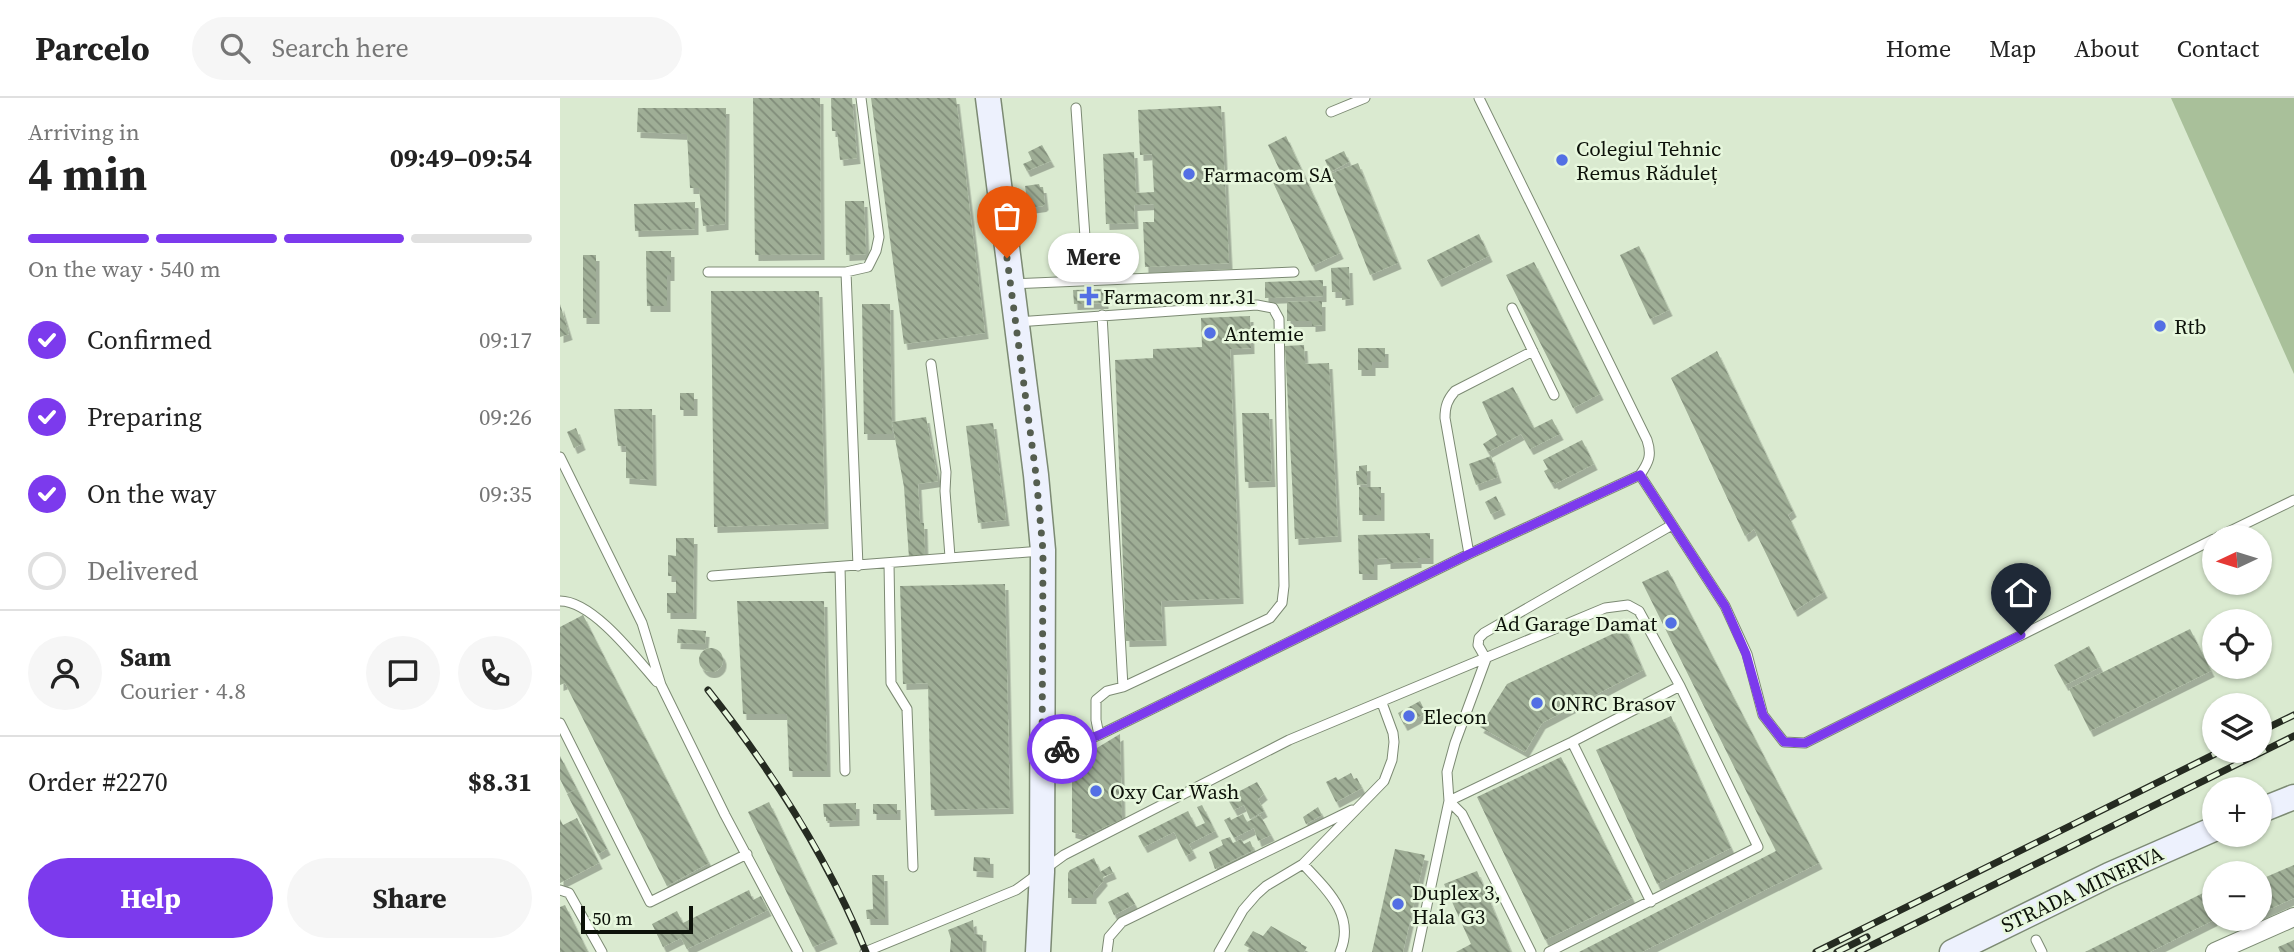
<!DOCTYPE html>
<html lang="en">
<head>
<meta charset="utf-8">
<style>
	body { margin:0; font-family:"Source Serif 4",serif; background:#f6f6f6; color:#222; height:100vh; display:flex; flex-direction:column; font-size:26px; white-space:nowrap }
	* { box-sizing:border-box; margin:0 }
	p { font-size:23px; color:#767676 }
	.icon { flex:none; width:38px; height:38px; fill:none; stroke:currentColor; stroke-width:2; stroke-linecap:round; stroke-linejoin:round }
	.map { position:relative; flex:1; overflow:hidden }
	.side { display:flex; flex-direction:column; background:#fff; width:560px }
	.side>* { flex:none }
	.needle { width:46px; rotate:266deg }
	.buttons { position:absolute; left:1642px; top:427px; display:grid; gap:14px }
	.buttons a { display:grid; place-items:center; width:70px; height:70px; border-radius:50%; background:#fff; box-shadow:0 2px 5px #0004; font-size:35px }
	.scale { position:absolute; left:21px; bottom:18px; width:112px; box-sizing:border-box; padding-left:7px; border:4px solid #0d120a; border-top:0; font-size:19px; line-height:24px; white-space:nowrap; color:#0d120a; -webkit-text-stroke:5px #e7f7dd; paint-order:stroke }
	.pin { position:absolute; display:grid; place-items:center; width:60px; height:60px; color:#fff; margin:-72px -30px; border-radius:50% 50% 50% 0; rotate:-45deg; box-shadow:0 0 7px #0007 }
	.pin .icon { rotate:45deg }
	.courier { position:absolute; display:grid; place-items:center; width:70px; height:70px; margin:-35px; border:5px solid #7c3aed; border-radius:50%; background:#fff; color:#222; box-shadow:0 2px 9px #0007 }
	.bubble { position:absolute; height:49px; border-radius:24px; background:#fff; box-shadow:0 2px 5px #0004; font-size:23px; font-weight:700; line-height:49px; text-align:center }
	.overview em { font-style:normal; font-weight:700 }
	.overview div { display:flex; flex-direction:column-reverse }
	.overview { display:flex; align-items:center; justify-content:space-between; height:119px; padding:0 28px }
	h1 { font-size:46px; font-weight:700; line-height:52px }
	.bar { display:grid; grid-template-columns:repeat(4,1fr); gap:10px 7px; align-content:center; height:84px; padding:0 28px }
	.bar i { height:9px; border-radius:5px; background:#e0e0e0 }
	.bar .selected { background:#7c3aed }
	.bar p { grid-column:span 4 }
	.line { display:flex; align-items:center; gap:18px; padding:0 28px; border-top:2px solid #e0e0e0 }
	.line div { flex:1 }
	.round { display:grid; place-items:center; flex:none; width:74px; height:74px; border-radius:37px; background:#f6f6f6 }
	ol { padding:0 28px; list-style:none }
	li { display:flex; align-items:center; gap:21px; height:77px }
	li p { margin-inline-start:auto }
	li .icon { padding:7px; border-radius:50%; background:#7c3aed; color:#fff; stroke-width:4 }
	li:last-child { color:#767676 }
	li i { width:38px; height:38px; border:4px solid #e0e0e0; border-radius:50% }
	.primary-button { display:flex; gap:14px; margin-top:auto; padding:14px 28px }
	.primary-button a { flex:1; height:80px; border-radius:42px; background:#7c3aed; color:#fff; font-size:28px; font-weight:700; line-height:80px; text-align:center }
	.primary-button a+a { background:#f6f6f6; color:#222 }
	header { display:flex; align-items:center; gap:42px; box-sizing:border-box; height:98px; padding:0 35px; background:#fff; border-bottom:2px solid #e0e0e0 }
	header strong { font-size:33px }
	nav { display:flex; gap:38px; margin-inline-start:auto; font-size:24px }
	.search { width:490px; height:63px; background:#f6f6f6; display:flex; align-items:center; gap:18px; box-sizing:border-box; padding:0 24px; border-radius:38px; color:#767676; font-size:26px }
	main { display:flex; flex:1; min-height:0 }
	.map>svg:first-child { display:block }
	.green { fill:#a9c09a }
	.building { fill:url(#building-back-hatch); filter:url(#shadow) }
	.lines { fill:none; stroke-linecap:round; stroke-linejoin:round }
	.lane-casing { stroke:#7c8a73; stroke-width:11 }
	.street-casing { stroke:#7c8a73; stroke-width:20 }
	.secondary-casing { stroke:#7c8a73; stroke-width:27 }
	.lane { stroke:#fff; stroke-width:9 }
	.street { stroke:#fff; stroke-width:18 }
	.secondary { stroke:#edf1fd; stroke-width:24 }
	.rail-casing { stroke:#252b21; stroke-width:7 }
	.rail { stroke:#e7f7dd; stroke-width:4.5; stroke-dasharray:13; stroke-linecap:butt }
	.done { stroke:#555e4f; stroke-width:7; stroke-dasharray:0 12.6 }
	.route { stroke:#7c3aed; stroke-width:9 }
	.poi-dot { fill:#536fe4; stroke:#e7f7dd; stroke-width:2.5 }
	.labels { text-anchor:middle; dominant-baseline:central; stroke-width:5; stroke-linejoin:round; paint-order:stroke }
	.poi-label { font-size:21px; fill:#0d120a; stroke:#e7f7dd; text-anchor:start }
	.street-label { font-size:21px; fill:#0d120a; stroke:#e7f7dd }
</style>
</head>
<body>
<header>
<strong>Parcelo</strong>
<div class="search"><svg class="icon" aria-label="search" viewBox="0 0 24 24"><circle cx="10" cy="10" r="6"/><path d="M15 15l6 6"/></svg>Search here</div>
<nav><a>Home</a><a>Map</a><a>About</a><a>Contact</a></nav>
</header>
<main>
<section class="side">
<div class="overview"><div><h1>4 min</h1><p>Arriving in</p></div><em>09:49–09:54</em></div>
<div class="bar"><i class="selected"></i><i class="selected"></i><i class="selected"></i><i></i><p>On the way · 540 m</p></div>
<ol>
<li><svg class="icon" aria-label="check" viewBox="0 0 24 24"><path d="M5 12l5 5 9-10"/></svg>Confirmed<p>09:17</p></li>
<li><svg class="icon" aria-label="check" viewBox="0 0 24 24"><path d="M5 12l5 5 9-10"/></svg>Preparing<p>09:26</p></li>
<li><svg class="icon" aria-label="check" viewBox="0 0 24 24"><path d="M5 12l5 5 9-10"/></svg>On the way<p>09:35</p></li>
<li><i></i>Delivered</li>
</ol>
<div class="line" style="height:126px"><a class="round"><svg class="icon" aria-label="person" viewBox="0 0 24 24"><circle cx="12" cy="8" r="4"/><path d="M4 21q1-7 8-7t8 7"/></svg></a><div><b>Sam</b><p>Courier · 4.8</p></div><a class="round"><svg class="icon" aria-label="chat" viewBox="0 0 24 24"><path d="M4 5h16v11H9l-5 4z"/></svg></a><a class="round"><svg class="icon" aria-label="phone" viewBox="0 0 24 24"><path d="M5 4h4l2 5-3 2q2 4 5 5l2-3 5 2v4C11 20 4 13 5 4z"/></svg></a></div>
<div class="line" style="height:91px"><div>Order #2270</div><b>$8.31</b></div>
<div class="primary-button"><a>Help</a><a>Share</a></div>
</section>
<div class="map">
<svg width="1734" height="854" viewBox="0 0 1734 854">
	<defs>
		<pattern id="building-back-hatch" width="6" height="6" patternUnits="userSpaceOnUse" patternTransform="scale(1.75)"><rect width="6" height="6" fill="#9fae96"/><path d="M-1 5l2 2M0 0l6 6M5-1l2 2" fill="none" stroke="#808c79"/></pattern>
		<filter id="shadow"><feDropShadow dx="3.5" dy="6" stdDeviation="0" flood-color="#0004"/></filter>
	</defs>
	<rect width="100%" height="100%" fill="#daead0"/>
	<path class="green" d="M 1611,0 L 1734,0 L 1734,276 Z"/>
	<path class="building" d="M 193,0 L 260,0 L 261,156 L 195,157 Z
		M 271,0 L 292,0 L 297,60 L 280,62 L 277,33 L 272,33 Z
		M 311,0 L 396,0 L 425,235 L 344,246 Z
		M 661,8 L 669,165 L 585,169 L 583,124 L 594,124 L 594,106 L 574,107 L 575,125 L 546,126 L 543,56 L 574,54 L 576,95 L 594,94 L 592,56 L 580,57 L 578,12 Z
		M 78,10 L 166,10 L 165,126 L 143,128 L 139,90 L 130,90 L 127,36 L 77,34 Z
		M 726,38 L 780,155 L 752,168 L 711,80 L 721,75 L 708,47 Z
		M 482,47 L 491,63 L 467,73 L 463,66 L 472,62 L 468,54 Z
		M 784,53 L 789,64 L 770,74 L 765,62 Z
		M 798,65 L 838,165 L 810,177 L 770,76 Z
		M 479,86 L 480,89 L 483,89 L 485,106 L 483,108 L 468,110 L 465,88 Z
		M 285,103 L 304,103 L 306,156 L 286,157 Z
		M 135,104 L 135,131 L 75,133 L 74,106 Z
		M 919,136 L 929,158 L 878,183 L 867,162 Z
		M 1079,148 L 1109,212 L 1090,221 L 1060,157 Z
		M 86,153 L 111,153 L 111,177 L 107,177 L 107,208 L 87,208 Z
		M 23,157 L 36,157 L 36,220 L 23,220 Z
		M 974,164 L 1040,296 L 1013,310 L 946,177 Z
		M 789,169 L 790,201 L 782,202 L 782,194 L 772,194 L 771,170 Z
		M 763,182 L 763,198 L 705,200 L 705,184 Z
		M 545,191 L 545,205 L 514,206 L 513,192 Z
		M 151,193 L 259,193 L 265,425 L 154,429 Z
		M 762,203 L 762,227 L 752,228 L 752,223 L 727,223 L 727,204 Z
		M 0,206 L 9,236 L 0,239 Z
		M 302,206 L 330,206 L 332,336 L 304,336 Z
		M 690,218 L 691,250 L 670,251 L 680,500 L 601,503 L 603,542 L 566,543 L 555,262 L 593,260 L 593,251 L 642,249 L 641,220 Z
		M 744,247 L 745,266 L 769,265 L 778,438 L 735,441 L 725,248 Z
		M 798,250 L 825,250 L 825,264 L 812,264 L 812,272 L 798,272 Z
		M 1157,253 L 1233,413 L 1228,417 L 1264,494 L 1234,513 L 1194,431 L 1185,438 L 1111,280 Z
		M 953,289 L 974,330 L 992,321 L 1000,336 L 970,351 L 961,336 L 928,354 L 923,346 L 937,337 L 922,304 Z
		M 120,295 L 134,295 L 134,312 L 120,312 Z
		M 54,311 L 92,311 L 93,382 L 66,380 L 66,348 L 58,348 Z
		M 682,315 L 709,315 L 712,383 L 685,384 Z
		M 366,319 L 378,383 L 358,386 L 360,425 L 364,425 L 365,459 L 349,460 L 344,389 L 332,324 Z
		M 433,325 L 446,422 L 418,425 L 406,328 Z
		M 16,330 L 22,346 L 14,350 L 7,334 Z
		M 1022,342 L 1034,366 L 995,386 L 994,384 L 991,385 L 984,373 L 988,371 L 983,362 Z
		M 931,358 L 938,379 L 916,387 L 909,366 Z
		M 807,367 L 807,386 L 797,387 L 796,373 L 799,373 L 799,368 Z
		M 799,389 L 821,389 L 821,417 L 799,417 Z
		M 936,398 L 942,411 L 931,416 L 925,404 Z
		M 870,435 L 870,460 L 858,460 L 858,464 L 827,465 L 827,460 L 814,461 L 814,476 L 799,476 L 798,437 Z
		M 116,440 L 134,440 L 133,515 L 107,515 L 107,495 L 116,495 L 116,478 L 108,478 L 108,457 L 116,458 Z
		M 1108,472 L 1259,765 L 1082,854 L 1019,854 L 1216,753 L 1082,484 Z
		M 445,486 L 450,710 L 371,712 L 368,585 L 343,586 L 340,488 Z
		M 177,503 L 264,503 L 267,673 L 229,673 L 227,616 L 183,616 Z
		M 23,517 L 149,765 L 107,788 L 5,585 L 0,587 L 0,529 Z
		M 1065,530 L 1083,572 L 982,625 L 965,654 L 920,629 L 947,586 Z
		M 118,531 L 146,533 L 145,546 L 117,545 Z
		M 1630,531 L 1651,573 L 1530,633 L 1509,591 Z
		M 1529,548 L 1540,569 L 1505,587 L 1494,567 Z
		M139 562a12 12 0 1 1 24 0a12 12 0 1 1-24 0Z
		M 860,603 L 866,615 L 844,627 L 838,615 Z
		M 1111,618 L 1171,750 L 1097,786 L 1036,652 Z
		M 560,636 L 562,721 L 526,738 L 512,734 L 512,665 Z
		M 0,658 L 17,691 L 7,695 L 0,681 Z
		M 1001,659 L 1072,800 L 985,842 L 917,699 Z
		M 791,675 L 794,681 L 797,680 L 802,690 L 776,704 L 766,684 L 776,679 L 778,682 Z
		M 697,684 L 704,696 L 698,701 L 704,713 L 690,721 L 684,707 L 674,712 L 665,696 L 674,691 L 676,695 Z
		M 17,691 L 47,751 L 38,756 L 7,696 Z
		M 209,704 L 274,840 L 253,849 L 188,714 Z
		M 296,705 L 296,722 L 266,723 L 266,719 L 264,719 L 263,706 Z
		M 313,706 L 337,706 L 337,716 L 313,716 Z
		M 642,707 L 655,733 L 629,746 L 633,754 L 626,758 L 614,734 L 584,749 L 578,738 L 628,713 L 636,729 L 645,725 L 637,709 Z
		M 758,709 L 762,717 L 746,726 L 743,719 Z
		M 683,716 L 687,724 L 700,717 L 711,737 L 698,743 L 694,730 L 674,740 L 664,722 L 670,719 L 671,722 Z
		M 17,720 L 39,765 L 0,785 L 0,721 L 3,727 Z
		M 670,739 L 673,745 L 681,741 L 684,746 L 690,743 L 694,752 L 655,771 L 649,754 L 663,747 L 661,742 Z
		M 835,751 L 865,757 L 843,854 L 812,854 Z
		M 414,759 L 430,760 L 430,774 L 413,773 Z
		M 534,760 L 540,774 L 550,768 L 553,775 L 543,779 L 544,782 L 533,795 L 533,800 L 508,800 L 508,775 L 510,772 Z
		M 1734,767 L 1734,800 L 1699,816 L 1699,782 Z
		M 917,773 L 951,854 L 896,854 L 911,846 L 884,786 Z
		M 312,777 L 324,777 L 325,821 L 307,821 L 306,812 L 313,811 Z
		M 189,792 L 193,802 L 201,798 L 208,812 L 127,851 L 121,840 L 103,849 L 92,826 L 117,813 L 123,825 Z
		M 1649,792 L 1654,802 L 1654,822 L 1590,854 L 1525,854 Z
		M 568,794 L 575,806 L 554,817 L 548,804 Z
		M 5,807 L 28,854 L 0,854 L 0,809 Z
		M 413,822 L 414,836 L 423,837 L 422,854 L 390,854 L 391,841 L 388,832 Z
		M 711,828 L 741,845 L 741,846 L 747,849 L 744,854 L 697,854 L 684,847 L 693,833 L 703,838 Z
		M 1734,842 L 1734,854 L 1720,854 L 1718,849 Z"/>
	<g class="lines">
		<g class="lane-casing">
			<path id="lane" d="M 919,0 L 1087,342 C 1092,357 1089,364 1080,377
				M 516,10 L 528,182
				M 771,14 L 805,0
				M 148,174 L 286,174 L 308,169 L 316,153 L 319,139 L 301,0
				M 286,174 L 298,468
				M 452,186 L 734,174
				M 952,210 L 994,297
				M 542,217 L 563,589
				M 457,224 L 697,207 L 713,210 L 719,221 L 724,488 L 722,505 L 710,520 L 563,589 L 547,593 L 536,602 L 536,622 L 539,637
				M 371,266 L 386,374 L 385,393 L 390,459
				M 0,359 L 82,525 L 101,587 L 165,717 L 238,854
				M 1658,439 L 1734,402
				M 909,456 L 885,320 C 885,309 887,302 895,293 L 973,253
				M 329,465 L 331,585 L 347,611 L 353,769
				M 280,469 L 285,673
				M 152,478 L 481,453
				M 0,503 C 33,503 76,560 97,584
				M 926,561 L 918,547 L 919,540 L 924,535 L 1112,427
				M 0,625 L 90,804 L 187,756
				M 1012,644 L 1091,804
				M 484,661 L 539,637 L 909,456 L 1080,377 L 1165,508 L 1187,556 L 1203,617 L 1224,644 L 1245,645 L 1654,441
				M 889,703 L 902,716 L 971,854
				M 743,766 C 766,791 796,817 780,854
				M 0,792 L 9,795 L 42,854
				M 1476,842 L 1482,854
				M 305,854 L 456,792 L 504,757 L 729,642 L 1045,510 L 1068,507 L 1079,513 L 1120,588 L 1012,644 L 889,703
				M 547,854 L 549,839 L 562,824 L 792,712
				M 659,854 L 683,812 L 696,797 L 706,788 L 743,766 L 824,683 L 832,662 L 834,644 L 833,635 L 822,605
				M 857,854 L 889,703 L 887,674 L 895,645 L 926,561
				M 989,854 L 1198,749 L 1120,588"/>
		</g>
		<g class="street-casing">
			<path id="street" d="M 1655,854 L 1734,819"/>
		</g>
		<g class="secondary-casing">
			<path id="secondary" d="M 428,0 L 476,377 L 483,452 L 482,774 L 478,854
				M 1699,713 L 1734,699
				M 1392,854 L 1549,777 L 1654,731"/>
		</g>
		<use href="#lane" class="lane"/>
		<use href="#street" class="street"/>
		<use href="#secondary" class="secondary"/>
		<g class="rail-casing">
			<path id="rail" d="M 148,592 C 212,673 267,758 306,854
				M 1699,634 L 1734,617
				M 1256,854 L 1661,653
				M 1277,854 L 1307,839
				M 1298,854 L 1734,638"/>
		</g>
		<use href="#rail" class="rail"/>
	</g>
	<g class="lines">
		<path class="done" d="M 447,160 L 476,377 L 483,453 L 482,662 L 502,651"/>
		<path class="route" d="M 502,651 L 539,637 L 909,456 L 1080,377 L 1165,508 L 1186,556 L 1203,617 L 1224,644 L 1245,645 L 1461,537"/>
	</g>
	<g class="poi-dot">
		<circle cx="1002" cy="62" r="7"/>
		<circle cx="629" cy="76" r="7"/>
		<path d="M525.5 187.5h7v7h7v7h-7v7h-7v-7h-7v-7h7z"/>
		<circle cx="1600" cy="228" r="7"/>
		<circle cx="650" cy="235" r="7"/>
		<circle cx="1111" cy="525" r="7"/>
		<circle cx="977" cy="605" r="7"/>
		<circle cx="849" cy="618" r="7"/>
		<circle cx="536" cy="693" r="7"/>
		<circle cx="838" cy="806" r="7"/>
	</g>
	<g class="labels">
		<g class="poi-label">
			<text x="1016" y="50">Colegiul Tehnic<tspan x="1016" dy="24">Remus Răduleț</tspan></text>
			<text x="643" y="76">Farmacom SA</text>
			<text x="543" y="198">Farmacom nr.31</text>
			<text x="1614" y="228">Rtb</text>
			<text x="664" y="235">Antemie</text>
			<text x="1097" y="525" text-anchor="end">Ad Garage Damat</text>
			<text x="991" y="605">ONRC Brasov</text>
			<text x="863" y="618">Elecon</text>
			<text x="550" y="693">Oxy Car Wash</text>
			<text x="852" y="794">Duplex 3,<tspan x="852" dy="24">Hala G3</tspan></text>
		</g>
		<g class="street-label">
			<text transform="translate(1522 791) rotate(-25)">STRADA MINERVA</text>
		</g>
	</g>
</svg>
<div class="buttons">
<a><svg class="needle" viewBox="-14 -14 28 28"><path d="M0-13l5 13h-10z" fill="#e53935"/><path d="M0 13l5-13h-10z" fill="#767676"/></svg></a>
<a><svg class="icon" aria-label="locate" viewBox="0 0 24 24"><circle cx="12" cy="12" r="6"/><path d="M12 2v4M12 18v4M2 12h4M18 12h4"/></svg></a>
<a><svg class="icon" aria-label="layers" viewBox="0 0 24 24"><path d="M12 4l9 5-9 5-9-5zM3 14l9 5 9-5"/></svg></a>
<a>+</a>
<a>−</a>
</div>
<div class="scale">50 m</div>
<div class="pin" style="left:447px;top:160px;background:#ea580c"><svg class="icon" aria-label="bag" viewBox="0 0 24 24"><path d="M5 8h14l-1 12H6zM9 8a3 3 0 0 1 6 0"/></svg></div>
<div class="pin" style="left:1461px;top:537px;background:#1f2937"><svg class="icon" aria-label="home" viewBox="0 0 24 24"><path d="M3 11l9-7 9 7M6 9v11h12V9"/></svg></div>
<div class="courier" style="left:502px;top:651px"><svg class="icon" aria-label="bike" viewBox="0 0 24 24"><circle cx="6" cy="16" r="4"/><circle cx="18" cy="16" r="4"/><path d="M6 16l4-8h5l3 8M10 8l3 8H6M13 5h3"/></svg></div>
<div class="bubble" style="left:488px;top:135px;width:91px">Mere</div>
</div>
</main>
</body>
</html>
